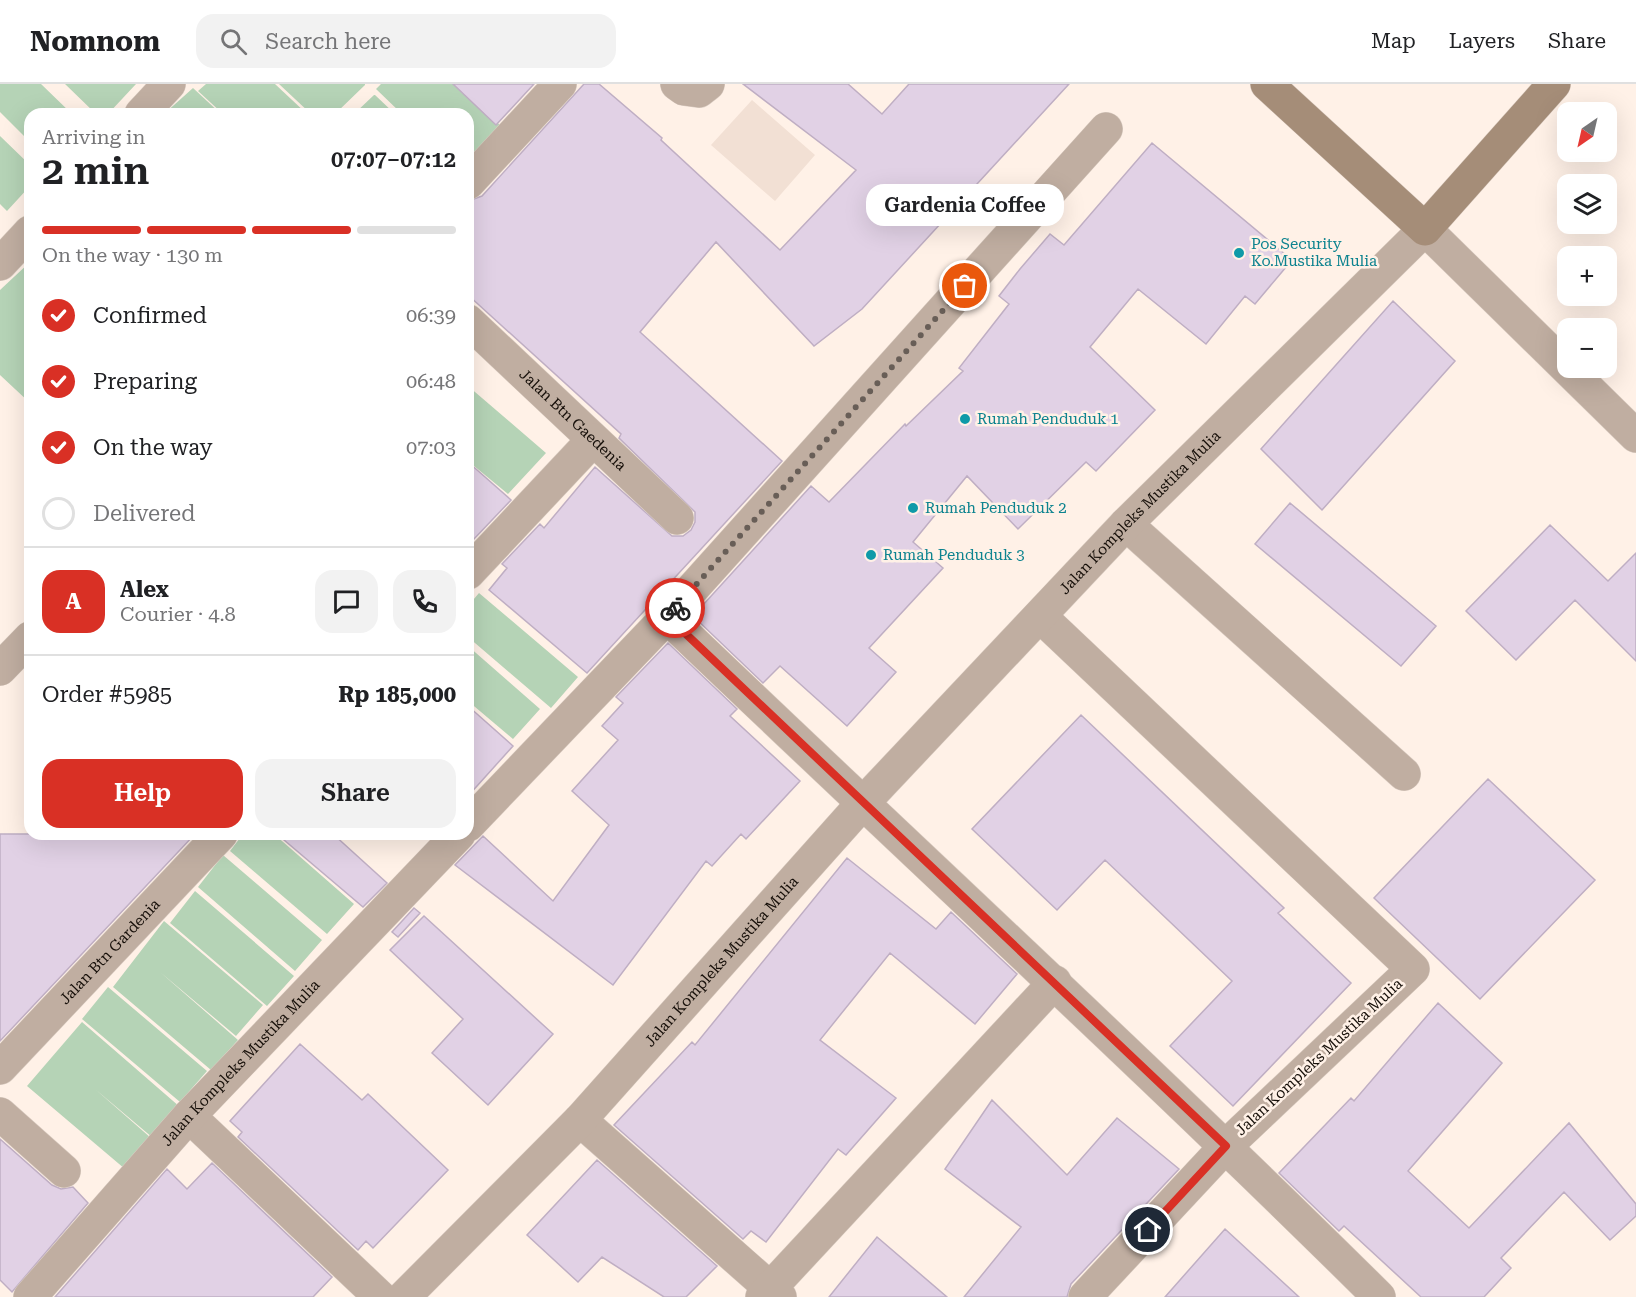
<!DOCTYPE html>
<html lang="en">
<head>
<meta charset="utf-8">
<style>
	body { margin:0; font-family:"Roboto Serif",serif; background:#f2f2f2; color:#202124; height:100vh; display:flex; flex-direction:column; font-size:22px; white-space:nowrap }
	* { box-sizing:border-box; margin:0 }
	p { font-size:20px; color:#757577 }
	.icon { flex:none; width:33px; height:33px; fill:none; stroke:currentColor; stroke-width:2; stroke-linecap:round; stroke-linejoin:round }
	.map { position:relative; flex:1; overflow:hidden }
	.drawer { position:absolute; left:24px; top:24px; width:450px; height:732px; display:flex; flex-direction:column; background:#fff; border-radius:18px; box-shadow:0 6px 24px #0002 }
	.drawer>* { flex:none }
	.needle { width:39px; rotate:214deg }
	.controls { position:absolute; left:1557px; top:18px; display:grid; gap:12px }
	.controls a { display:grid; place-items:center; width:60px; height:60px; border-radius:12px; background:#fff; box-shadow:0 6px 24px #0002; font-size:30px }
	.pin { position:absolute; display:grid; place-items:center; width:51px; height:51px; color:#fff; margin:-26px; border:3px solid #fff; border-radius:50%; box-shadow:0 2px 6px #0007 }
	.courier { position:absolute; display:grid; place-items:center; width:60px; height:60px; margin:-30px; border:4px solid #d93025; border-radius:50%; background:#fff; color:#222; box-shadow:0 2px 8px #0007 }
	.bubble { position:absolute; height:42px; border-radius:18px; background:#fff; box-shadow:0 6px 24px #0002; font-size:20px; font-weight:600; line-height:42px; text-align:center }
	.head em { font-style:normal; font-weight:600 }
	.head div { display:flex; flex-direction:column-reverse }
	.head { display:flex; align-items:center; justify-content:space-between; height:102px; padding:0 18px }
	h1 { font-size:39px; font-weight:600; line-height:45px }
	.bar { display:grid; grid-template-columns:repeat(4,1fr); gap:9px 6px; align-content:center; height:72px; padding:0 18px }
	.bar i { height:8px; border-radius:4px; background:#e0e0e0 }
	.bar .selected { background:#d93025 }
	.bar p { grid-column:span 4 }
	.line { display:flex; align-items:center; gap:15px; padding:0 18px; border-top:2px solid #e0e0e0 }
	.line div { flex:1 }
	.round { display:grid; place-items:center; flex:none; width:63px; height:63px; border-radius:18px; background:#f2f2f2 }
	ol { padding:0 18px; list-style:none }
	li { display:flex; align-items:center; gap:18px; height:66px }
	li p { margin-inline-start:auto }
	li .icon { padding:6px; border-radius:50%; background:#d93025; color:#fff; stroke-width:4 }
	li:last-child { color:#757577 }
	li i { width:33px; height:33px; border:3px solid #e0e0e0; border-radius:50% }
	.primary-button { display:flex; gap:12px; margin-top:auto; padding:12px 18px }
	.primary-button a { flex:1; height:69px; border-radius:18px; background:#d93025; color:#fff; font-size:24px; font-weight:600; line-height:69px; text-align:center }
	.primary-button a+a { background:#f2f2f2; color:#202124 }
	header { display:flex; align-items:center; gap:36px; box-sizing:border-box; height:84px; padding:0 30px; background:#fff; border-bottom:2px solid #e0e0e0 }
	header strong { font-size:28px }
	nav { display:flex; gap:33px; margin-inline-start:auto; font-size:21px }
	.search { width:420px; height:54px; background:#f2f2f2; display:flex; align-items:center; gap:15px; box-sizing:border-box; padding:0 21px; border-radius:18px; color:#757577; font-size:22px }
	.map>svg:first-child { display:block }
	.built { fill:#f2e0d4 }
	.green { fill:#b5d3b6 }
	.building { fill:#e1d1e5; stroke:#bfaec3; stroke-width:1.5 }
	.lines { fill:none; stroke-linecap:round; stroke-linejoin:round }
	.minor-casing { stroke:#dacdc3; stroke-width:34 }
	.tertiary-casing { stroke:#dacdc3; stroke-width:34 }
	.secondary-casing { stroke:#dacdc3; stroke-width:34 }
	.minor { stroke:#c0aea1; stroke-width:33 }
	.tertiary { stroke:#c0aea1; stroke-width:33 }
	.secondary { stroke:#a58d78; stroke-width:33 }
	.done { stroke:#685e57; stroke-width:6; stroke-dasharray:0 10.8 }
	.route { stroke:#d93025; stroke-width:8 }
	.culture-dot { fill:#0f9aa8; stroke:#fff1e7; stroke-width:2 }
	.labels { text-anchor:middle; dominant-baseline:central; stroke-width:5; stroke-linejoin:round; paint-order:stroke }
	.culture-label { font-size:15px; fill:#0d838f; stroke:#fff1e7; text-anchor:start }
	.street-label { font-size:15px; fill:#160f09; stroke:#fff1e7 }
</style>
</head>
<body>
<header>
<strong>Nomnom</strong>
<div class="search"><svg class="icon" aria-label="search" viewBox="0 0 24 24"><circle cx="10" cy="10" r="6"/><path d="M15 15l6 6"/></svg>Search here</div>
<nav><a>Map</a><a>Layers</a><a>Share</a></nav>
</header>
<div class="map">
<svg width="1636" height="1213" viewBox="0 0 1636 1213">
	<rect width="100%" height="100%" fill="#fff1e7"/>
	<path class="built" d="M 752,16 L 815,71 L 775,117 L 711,61 Z"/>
	<path class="green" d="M 0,0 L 41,0 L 72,30 L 30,30 L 30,58 L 0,28 Z
		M 65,0 L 136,0 L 108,30 L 96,30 Z
		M 206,0 L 275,0 L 307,30 L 223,30 L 198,7 Z
		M 279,0 L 365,0 L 365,1 L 335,30 L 311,30 Z
		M 381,0 L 456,0 L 502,43 L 468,76 L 468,30 L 402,30 L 376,5 Z
		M 193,4 L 221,30 L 164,30 Z
		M 375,11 L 395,30 L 354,30 L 374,11 Z
		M 0,52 L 30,81 L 30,102 L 7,127 L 0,120 Z
		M 30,178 L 30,319 L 0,291 L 0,206 Z
		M 468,302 L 546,369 L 508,410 L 468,377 Z
		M 479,509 L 578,593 L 551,624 L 468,553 L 468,522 Z
		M 468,562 L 540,625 L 513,655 L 468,617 Z
		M 243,750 L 274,750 L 354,820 L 327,850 L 230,767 Z
		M 223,771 L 322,856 L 295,887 L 198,803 Z
		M 195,807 L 294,892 L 267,922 L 170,839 Z
		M 164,837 L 263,921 L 236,952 L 160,888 L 238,956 L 211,986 L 113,903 Z
		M 108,903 L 207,987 L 180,1018 L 82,935 Z
		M 82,938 L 180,1023 L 153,1054 L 95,1005 L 151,1054 L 125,1085 L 27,1002 Z"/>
	<path class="building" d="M 453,0 L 534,0 L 496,41 Z
		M 584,0 L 599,0 L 662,54 L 661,56 L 780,166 L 856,86 L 743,0 L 848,0 L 882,30 L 909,0 L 1069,0 L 862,225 L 814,262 L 716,158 L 640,248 L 782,377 L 587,589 L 489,506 L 507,484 L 502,480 L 540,440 L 544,444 L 595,383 L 672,452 L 683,452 L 691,446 L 695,438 L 695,428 L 619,354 L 621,350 L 468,211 L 468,117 L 482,112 Z
		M 1152,59 L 1292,176 L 1255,220 L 1245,212 L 1206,260 L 1138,205 L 1090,263 L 1155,326 L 1096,387 L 1086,378 L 1018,445 L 967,392 L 913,458 L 943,484 L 869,564 L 896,588 L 847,642 L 780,582 L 763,599 L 693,532 L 811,402 L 829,418 L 905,340 L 906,342 L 963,287 L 959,284 L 1009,220 L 999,212 L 1020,185 L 1050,150 L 1064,161 Z
		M 1393,217 L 1455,277 L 1322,426 L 1261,365 Z
		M 468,378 L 511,416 L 473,456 L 468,452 Z
		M 1290,419 L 1436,542 L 1401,582 L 1255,460 Z
		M 1550,441 L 1608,497 L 1636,469 L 1636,577 L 1575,516 L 1516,576 L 1466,527 Z
		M 668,559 L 737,625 L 730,632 L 800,697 L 746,755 L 741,750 L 712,782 L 706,777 L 613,901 L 455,781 L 483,752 L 553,817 L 609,741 L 572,707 L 618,656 L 602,642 L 623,619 L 616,613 Z
		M 468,622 L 513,662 L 468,712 Z
		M 1081,631 L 1284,824 L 1278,829 L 1351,899 L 1233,1022 L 1170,962 L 1232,897 L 1105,776 L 1057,826 L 972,745 Z
		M 1488,695 L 1595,796 L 1480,915 L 1374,814 Z
		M 0,750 L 195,750 L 0,957 Z
		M 277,750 L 333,750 L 387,799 L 363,823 Z
		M 847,774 L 936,845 L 951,828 L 1017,890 L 975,940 L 890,869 L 820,956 L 896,1014 L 846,1071 L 838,1065 L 766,1158 L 751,1147 L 743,1155 L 614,1041 L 692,958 L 695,961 Z
		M 414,824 L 420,829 L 398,853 L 392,848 Z
		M 424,832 L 553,950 L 488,1021 L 432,969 L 463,935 L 390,866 Z
		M 1438,919 L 1502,979 L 1408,1087 L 1469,1144 L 1569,1039 L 1636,1120 L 1636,1132 L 1610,1156 L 1564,1108 L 1501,1174 L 1511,1184 L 1484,1213 L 1421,1213 L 1344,1142 L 1339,1147 L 1279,1089 L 1351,1014 L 1354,1017 Z
		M 300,960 L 362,1016 L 368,1010 L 448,1086 L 373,1164 L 366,1157 L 358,1166 L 238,1053 L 242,1048 L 230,1037 Z
		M 992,1016 L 1067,1091 L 1117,1034 L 1179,1085 L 1071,1200 L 1067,1213 L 964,1213 L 1021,1143 L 945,1085 Z
		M 0,1055 L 52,1101 L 61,1105 L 73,1103 L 88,1119 L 12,1208 L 0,1196 Z
		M 597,1076 L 717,1182 L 686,1213 L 664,1213 L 602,1173 L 578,1198 L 527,1151 Z
		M 212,1079 L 332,1193 L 313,1213 L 55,1213 L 167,1085 L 187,1105 Z
		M 1225,1145 L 1299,1213 L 1165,1213 Z
		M 877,1153 L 947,1213 L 829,1213 Z"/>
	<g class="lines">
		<g class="minor-casing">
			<g id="minor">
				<path d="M 677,0 L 684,5 L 699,7 L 708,0"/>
				<path d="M 141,30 L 169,0"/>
				<path d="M 468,99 L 560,0"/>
				<path d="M 0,180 L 30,148"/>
				<path id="s1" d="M 468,237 L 677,434"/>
				<path d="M 1126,440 L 1404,690"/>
				<path d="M 468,489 L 593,356"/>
				<path d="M 1040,532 L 1413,885 L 1226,1062 L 1085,1213"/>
				<path d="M 667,533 C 904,760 1146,982 1379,1213"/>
				<path d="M 0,585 L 30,554"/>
				<path d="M 468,741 L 667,533 L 1106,45"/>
				<path id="s2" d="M 0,984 L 221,750"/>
				<path d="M 0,1030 L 64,1087"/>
				<path d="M 189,1032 L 380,1213"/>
				<path d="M 580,1036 L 780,1213"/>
				<path id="s3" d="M 30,1213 L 189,1032 L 459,750"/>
				<path id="s4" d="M 404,1213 L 580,1036 L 862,720 L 1126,440 L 1425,145"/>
				<path d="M 762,1213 L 1055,898"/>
			</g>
		</g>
		<g class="tertiary-casing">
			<path id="tertiary" d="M 1425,145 L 1636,352"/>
		</g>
		<g class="secondary-casing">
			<path id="secondary" d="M 1267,0 L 1425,145 L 1554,0"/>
		</g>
		<use href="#minor" class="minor"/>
		<use href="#tertiary" class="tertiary"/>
		<use href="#secondary" class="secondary"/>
	</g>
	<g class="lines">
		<path class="done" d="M 675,524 L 965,202"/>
		<path class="route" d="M 675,524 L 667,532 L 1226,1062 L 1148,1146"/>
	</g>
	<g class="culture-dot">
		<circle cx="1239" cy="169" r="6"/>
		<circle cx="965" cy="335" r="6"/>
		<circle cx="913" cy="424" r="6"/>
		<circle cx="871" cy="471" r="6"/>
	</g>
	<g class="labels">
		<g class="culture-label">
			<text x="1251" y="160">Pos Security<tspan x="1251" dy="17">Ko.Mustika Mulia</tspan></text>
			<text x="977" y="335">Rumah Penduduk 1</text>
			<text x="925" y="424">Rumah Penduduk 2</text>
			<text x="883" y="471">Rumah Penduduk 3</text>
		</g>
		<g class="street-label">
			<text stroke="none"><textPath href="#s1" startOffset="144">Jalan Btn Gaedenia</textPath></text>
			<text stroke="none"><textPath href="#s4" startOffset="1076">Jalan Kompleks Mustika Mulia</textPath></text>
			<text stroke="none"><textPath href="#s2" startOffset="160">Jalan Btn Gardenia</textPath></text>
			<text stroke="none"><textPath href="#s4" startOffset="462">Jalan Kompleks Mustika Mulia</textPath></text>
			<text transform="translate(1319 973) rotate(-43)">Jalan Kompleks Mustika Mulia</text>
			<text stroke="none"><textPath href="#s3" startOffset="315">Jalan Kompleks Mustika Mulia</textPath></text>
		</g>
	</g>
</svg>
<div class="controls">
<a><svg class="needle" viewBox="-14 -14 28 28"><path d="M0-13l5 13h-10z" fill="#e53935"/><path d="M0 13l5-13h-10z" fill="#757577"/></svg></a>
<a><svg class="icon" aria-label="layers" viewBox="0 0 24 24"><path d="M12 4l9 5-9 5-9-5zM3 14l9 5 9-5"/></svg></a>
<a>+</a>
<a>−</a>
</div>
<div class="pin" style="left:965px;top:202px;background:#ea580c"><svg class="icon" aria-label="bag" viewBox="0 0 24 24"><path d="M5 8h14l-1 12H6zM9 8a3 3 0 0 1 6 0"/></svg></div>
<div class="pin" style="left:1148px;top:1146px;background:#1f2937"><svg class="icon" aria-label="home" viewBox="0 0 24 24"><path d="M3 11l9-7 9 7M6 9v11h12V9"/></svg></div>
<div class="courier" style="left:675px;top:524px"><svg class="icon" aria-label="bike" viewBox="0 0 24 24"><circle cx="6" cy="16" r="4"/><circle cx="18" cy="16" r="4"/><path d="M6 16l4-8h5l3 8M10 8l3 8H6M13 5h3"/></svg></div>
<div class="bubble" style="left:866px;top:100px;width:198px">Gardenia Coffee</div>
<section class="drawer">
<div class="head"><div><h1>2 min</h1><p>Arriving in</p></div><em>07:07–07:12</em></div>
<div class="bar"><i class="selected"></i><i class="selected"></i><i class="selected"></i><i></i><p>On the way · 130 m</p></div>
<ol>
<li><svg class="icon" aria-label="check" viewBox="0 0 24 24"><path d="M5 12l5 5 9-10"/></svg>Confirmed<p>06:39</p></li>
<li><svg class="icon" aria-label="check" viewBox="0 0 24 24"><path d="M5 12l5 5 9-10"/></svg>Preparing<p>06:48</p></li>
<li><svg class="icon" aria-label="check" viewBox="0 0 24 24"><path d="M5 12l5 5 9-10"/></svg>On the way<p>07:03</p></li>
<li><i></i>Delivered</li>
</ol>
<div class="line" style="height:108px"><b class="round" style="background:#d93025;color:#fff">A</b><div><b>Alex</b><p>Courier · 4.8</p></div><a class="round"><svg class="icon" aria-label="chat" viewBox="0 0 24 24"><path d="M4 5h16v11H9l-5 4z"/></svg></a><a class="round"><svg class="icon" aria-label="phone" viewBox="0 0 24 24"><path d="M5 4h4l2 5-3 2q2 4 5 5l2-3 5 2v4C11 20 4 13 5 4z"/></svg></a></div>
<div class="line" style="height:78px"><div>Order #5985</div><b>Rp 185,000</b></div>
<div class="primary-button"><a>Help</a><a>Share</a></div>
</section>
</div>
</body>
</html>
